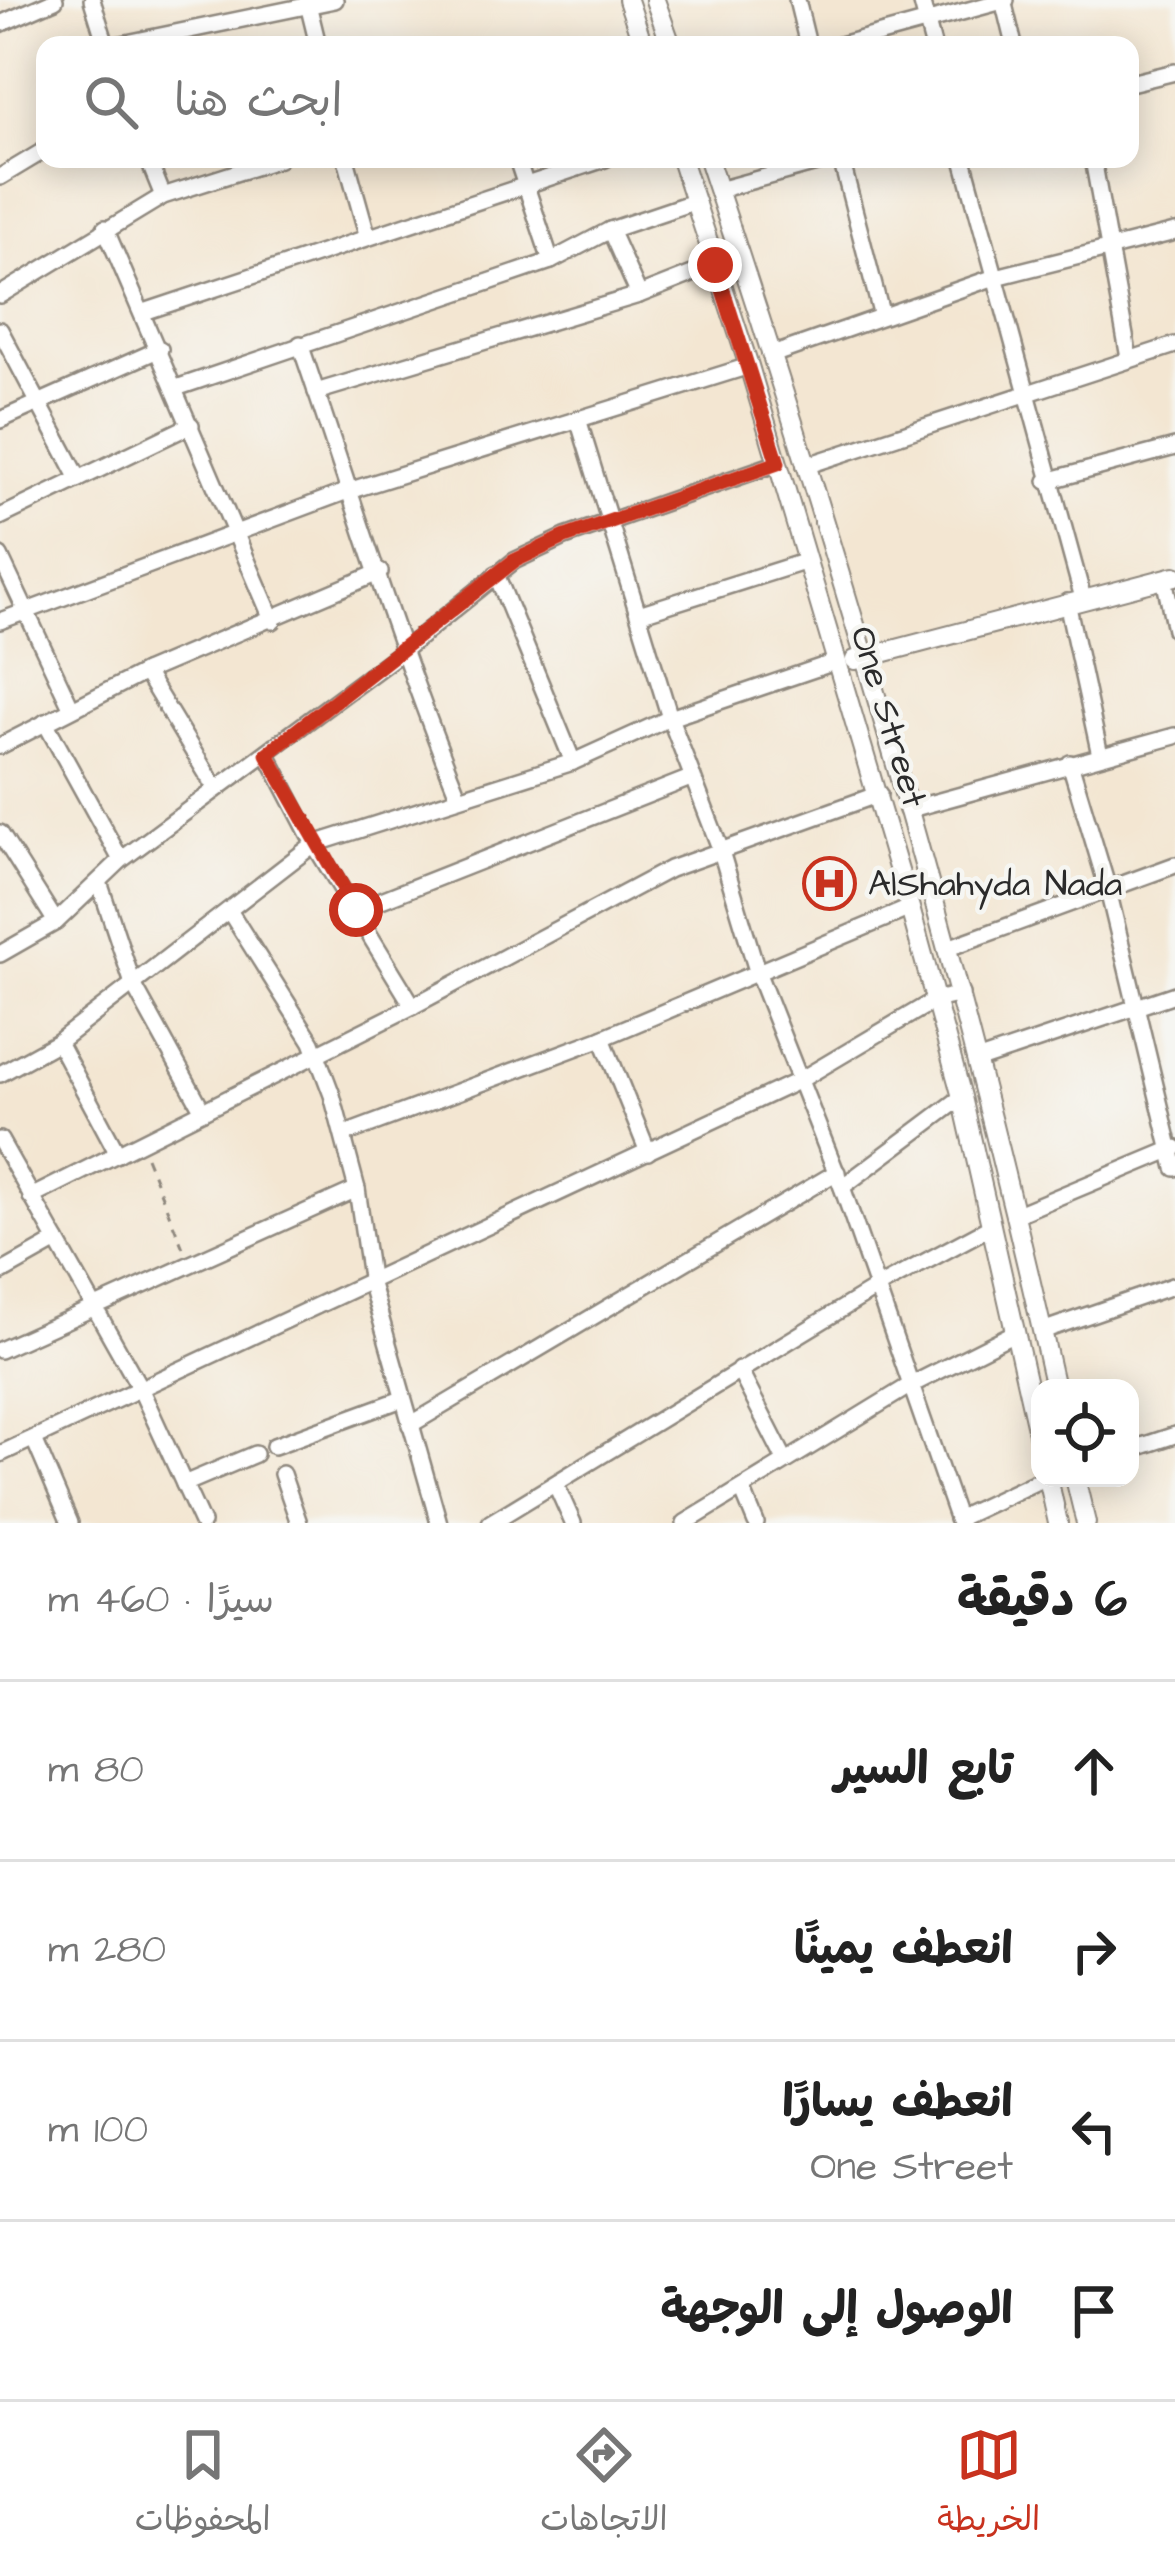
<!DOCTYPE html>
<html lang="ar">
<head>
<meta charset="utf-8">
<style>
	:root { --surface:#fff; --page:#f2f2f2; --text:#222; --muted:#767676; --line:#e0e0e0; --accent:#c8321e }
	body { margin:0; font-family:"Architects Daughter","Playpen Sans Arabic",sans-serif; background:var(--page); color:var(--text); direction:rtl }
	.controls { position:absolute; right:36px; bottom:36px; display:grid; overflow:hidden; border-radius:24px; box-shadow:0 6px 30px #0003 }
	.controls button { width:108px; height:108px; display:grid; place-items:center; padding:0; border:0; border-bottom:3px solid var(--line); background:var(--surface); color:var(--text); font:60px sans-serif }
	.stop { position:absolute; width:36px; height:36px; margin:-27px; border:9px solid #c8321e; border-radius:50%; background:#fff }
	.stop.end { background:#c8321e; border-color:#fff; box-shadow:0 3px 12px #0008 }
	.list { margin:0; padding:0; list-style:none }
	h2 { display:flex; justify-content:space-between; align-items:center; height:156px; margin:0; padding:0 48px; font-size:51px }
	h2 small { font-size:39px; font-weight:400; color:var(--muted) }
	.list li { display:grid; grid-template-columns:78px 1fr auto; gap:36px; align-items:center; box-sizing:border-box; height:180px; padding:0 48px; border-top:3px solid var(--line) }
	.list b { display:block; font-size:45px; white-space:nowrap }
	.list p { margin:0; font-size:39px; white-space:nowrap; color:var(--muted) }
	.list em { font-size:39px; font-style:normal; color:var(--muted) }
	.icon { flex:none; width:66px; height:66px; fill:none; stroke:currentColor; stroke-width:2; stroke-linecap:round; stroke-linejoin:round }
	.map { position:relative; flex:none; width:1175px; height:1523px; overflow:hidden; direction:ltr }
	.search { position:absolute; background:var(--surface); box-shadow:0 6px 30px #0003; left:36px; right:36px; top:36px; height:132px; display:flex; align-items:center; gap:30px; box-sizing:border-box; padding:0 42px; border-radius:24px; color:var(--muted); font-size:45px }
	.sheet { height:876px; background:var(--surface) }
	nav { display:flex; justify-content:space-around; align-items:center; box-sizing:border-box; height:168px; border-top:3px solid var(--line); background:var(--surface); font-size:33px; color:var(--muted) }
	nav a { display:grid; justify-items:center; gap:6px }
	nav .on { color:var(--accent) }
	.map>svg:first-child { display:block }
	.lines { fill:none; stroke-linecap:round; stroke-linejoin:round }
	.minor-casing { stroke:#8f887e; stroke-width:20 }
	.tertiary-casing { stroke:#8f887e; stroke-width:22 }
	.path { stroke:#8f887e; stroke-width:3; stroke-dasharray:9 9; stroke-linecap:butt }
	.minor { stroke:#fff; stroke-width:15 }
	.tertiary { stroke:#fff; stroke-width:18 }
	.route { stroke:#c8321e; stroke-width:15 }
	.labels { text-anchor:middle; dominant-baseline:central; stroke-width:9; stroke-linejoin:round; paint-order:stroke }
	.street-label { font-size:36px; fill:#2b2b2b; stroke:#f6f6f2 }
	.poi-label { font-size:36px; fill:#2b2b2b; stroke:#f6f6f2; text-anchor:start }
</style>
</head>
<body>
<div class="map">
<svg width="1175" height="1523" viewBox="0 0 1175 1523">
	<rect width="100%" height="100%" fill="#f6f6f2"/>
	<filter id="ink" filterUnits="userSpaceOnUse"><feTurbulence type="fractalNoise" baseFrequency=".00833" numOctaves="2"/><feDisplacementMap in="SourceGraphic" scale="24" xChannelSelector="R" yChannelSelector="G"/><feConvolveMatrix kernelMatrix="1 2 1 2 8 2 1 2 1" color-interpolation-filters="sRGB"/></filter>
	<filter id="wash" filterUnits="userSpaceOnUse"><feTurbulence type="fractalNoise" baseFrequency=".004" numOctaves="4" result="noise"/><feDisplacementMap in="SourceGraphic" scale="48" xChannelSelector="R" yChannelSelector="G"/><feGaussianBlur stdDeviation="2.7" result="paint"/><feColorMatrix in="noise" values="0 0 0 0 0 0 0 0 0 0 0 0 0 0 0 0 0 1.4 0 .05"/><feComposite in="paint" operator="in"/></filter>
	<g filter="url(#wash)">
		<rect width="100%" height="100%" fill="#f3e6d2"/>
	</g>
	<g filter="url(#ink)">
		<g class="lines">
			<defs>
				<g id="minor">
					<polyline points="92,0 106,45"/>
					<polyline points="307,0 318,45"/>
					<polyline points="797,0 808,45"/>
					<polyline points="921,0 933,45"/>
					<polyline points="1003,0 1014,45"/>
					<polyline points="0,24 55,0"/>
					<polyline points="117,45 335,0"/>
					<polyline points="840,45 1006,0"/>
					<polyline points="1130,83 1175,72"/>
					<polyline points="148,159 163,196"/>
					<polyline points="346,159 367,234"/>
					<polyline points="517,159 551,261"/>
					<polyline points="841,159 881,313"/>
					<polyline points="963,159 1083,598"/>
					<polyline points="1093,159 1129,358"/>
					<polyline points="0,177 45,150"/>
					<polyline points="718,190 831,159"/>
					<polyline points="105,228 273,621"/>
					<polyline points="610,230 639,295"/>
					<polyline points="0,295 163,196 279,159"/>
					<polyline points="144,312 605,159"/>
					<polyline points="0,330 79,479"/>
					<path d="M300 344C352 496 398 647 458 795"/>
					<polyline points="772,355 992,278 1175,232"/>
					<polyline points="176,388 551,261 610,230 696,201"/>
					<polyline points="316,392 639,295 715,265"/>
					<polyline points="578,419 670,718 720,848 758,974 842,1187 959,1523"/>
					<polyline points="0,420 160,349"/>
					<polyline points="805,466 1175,345"/>
					<polyline points="1047,481 1175,447"/>
					<polyline points="0,517 191,425"/>
					<polyline points="0,556 71,707"/>
					<polyline points="496,574 573,762"/>
					<polyline points="1164,578 1175,630"/>
					<polyline points="1067,602 1100,755"/>
					<polyline points="642,613 807,561"/>
					<polyline points="0,621 345,492 749,366"/>
					<polyline points="145,672 216,789"/>
					<polyline points="45,722 121,860"/>
					<polyline points="0,746 145,672 380,572"/>
					<polyline points="267,754 314,844 413,1006"/>
					<polyline points="1070,763 1107,886 1175,1168"/>
					<polyline points="907,810 1175,736"/>
					<polyline points="0,833 56,922"/>
					<polyline points="99,882 133,984 203,1111"/>
					<polyline points="356,910 693,777"/>
					<polyline points="230,912 312,1042 332,1095 357,1189 371,1284 439,1523"/>
					<polyline points="948,948 1175,865"/>
					<polyline points="0,954 56,922 121,860 400,653 514,561 565,537 778,463"/>
					<polyline points="602,1038 648,1152"/>
					<polyline points="58,1042 118,1154"/>
					<polyline points="979,1060 1175,994"/>
					<polyline points="0,1074 58,1042 314,844 573,762 670,718 835,662"/>
					<polyline points="345,1134 602,1038 910,908"/>
					<polyline points="0,1140 140,1388 202,1523"/>
					<polyline points="842,1187 962,1097"/>
					<polyline points="31,1197 413,1006 670,869 879,794"/>
					<polyline points="1017,1214 1175,1148"/>
					<polyline points="0,1273 57,1241"/>
					<polyline points="1042,1331 1175,1285"/>
					<polyline points="0,1350 357,1189"/>
					<polyline points="739,1370 785,1460"/>
					<polyline points="410,1425 837,1172"/>
					<polyline points="34,1439 70,1523"/>
					<polyline points="274,1446 402,1399"/>
					<polyline points="1130,1450 1175,1435"/>
					<polyline points="0,1454 800,1080 935,1000 961,994"/>
					<polyline points="282,1474 299,1523"/>
					<polyline points="184,1484 255,1454"/>
					<polyline points="556,1485 573,1523"/>
					<polyline points="742,1489 756,1523"/>
					<polyline points="957,1519 1044,1478"/>
					<polyline points="490,1523 876,1288 992,1226"/>
					<polyline points="685,1523 909,1386 1016,1332"/>
				</g>
				<g id="tertiary">
					<polyline points="628,0 643,45"/>
					<polyline points="655,0 671,45"/>
					<polyline points="681,159 749,366 910,908 962,1097 1040,1442"/>
					<path d="M708 159C842 563 963 973 1055 1388"/>
					<polyline points="855,660 1175,576"/>
					<polyline points="1048,1478 1058,1523"/>
					<polyline points="1075,1478 1086,1523"/>
				</g>
			</defs>
			<use href="#minor" class="minor-casing"/>
			<use href="#tertiary" class="tertiary-casing"/>
			<polyline class="path" points="146,1157 183,1248"/>
			<use href="#minor" class="minor"/>
			<use href="#tertiary" class="tertiary"/>
		</g>
	</g>
	<g class="lines" filter="url(#ink)">
		<polyline class="route" points="356,910 267,754 514,561 565,537 778,463 715,265"/>
	</g>
	<defs>
		<symbol id="hospital-ring" viewBox="-11 -11 22 22"><circle r="9.5" fill="#f6f6f2" stroke="#c8321e" stroke-width="1.5"/><path d="M-5-5h3v3.5h4V-5h3V5h-3V1.5h-4V5h-3Z" fill="#c8321e"/></symbol>
	</defs>
	<g fill-rule="evenodd">
		<use href="#hospital-ring" x="800" y="854" width="59" height="59"/>
	</g>
	<g class="labels">
		<g class="street-label">
			<text transform="translate(888 717) rotate(73)">One Street</text>
		</g>
		<g class="poi-label">
			<text x="868" y="884">AlShahyda Nada</text>
		</g>
	</g>
</svg>
<div class="controls">
<button><svg class="icon" aria-label="locate" viewBox="0 0 24 24"><circle cx="12" cy="12" r="6"/><path d="M12 2v4M12 18v4M2 12h4M18 12h4"/></svg></button>
</div>
<div class="stop" style="left:356px;top:910px"></div>
<div class="stop end" style="left:715px;top:265px"></div>
<div class="search"><svg class="icon" aria-label="search" viewBox="0 0 24 24"><circle cx="10" cy="10" r="6"/><path d="M15 15l6 6"/></svg>ابحث هنا</div>
</div>
<section class="sheet">
<h2>6 دقيقة<small>سيرًا · 460 m</small></h2>
<ul class="list">
<li><svg class="icon" aria-label="ahead" viewBox="0 0 24 24"><path d="M12 20V5M6 11l6-6 6 6"/></svg><div><b>تابع السير</b></div><em>80 m</em></li>
<li><svg class="icon" aria-label="right" viewBox="0 0 24 24"><path d="M7 20v-9h11M14 6l5 5-5 5"/></svg><div><b>انعطف يمينًا</b></div><em>280 m</em></li>
<li><svg class="icon" aria-label="left" viewBox="0 0 24 24"><path d="M17 20v-9H6M10 6l-5 5 5 5"/></svg><div><b>انعطف يسارًا</b><p>One Street</p></div><em>100 m</em></li>
<li><svg class="icon" aria-label="arrive" viewBox="0 0 24 24"><path d="M6 21V4h12l-3 4 3 4H6"/></svg><div><b>الوصول إلى الوجهة</b></div></li>
</ul>
</section>
<nav>
<a class="on"><svg class="icon" aria-label="map" viewBox="0 0 24 24"><path d="M3 6l6-2 6 2 6-2v14l-6 2-6-2-6 2zM9 4v14M15 6v14"/></svg>الخريطة</a>
<a><svg class="icon" aria-label="directions" viewBox="0 0 24 24"><path d="M12 3l9 9-9 9-9-9zM9 14v-3h6M13 9l2 2-2 2"/></svg>الاتجاهات</a>
<a><svg class="icon" aria-label="saved" viewBox="0 0 24 24"><path d="M7 4h10v16l-5-4-5 4z"/></svg>المحفوظات</a>
</nav>
</body>
</html>
